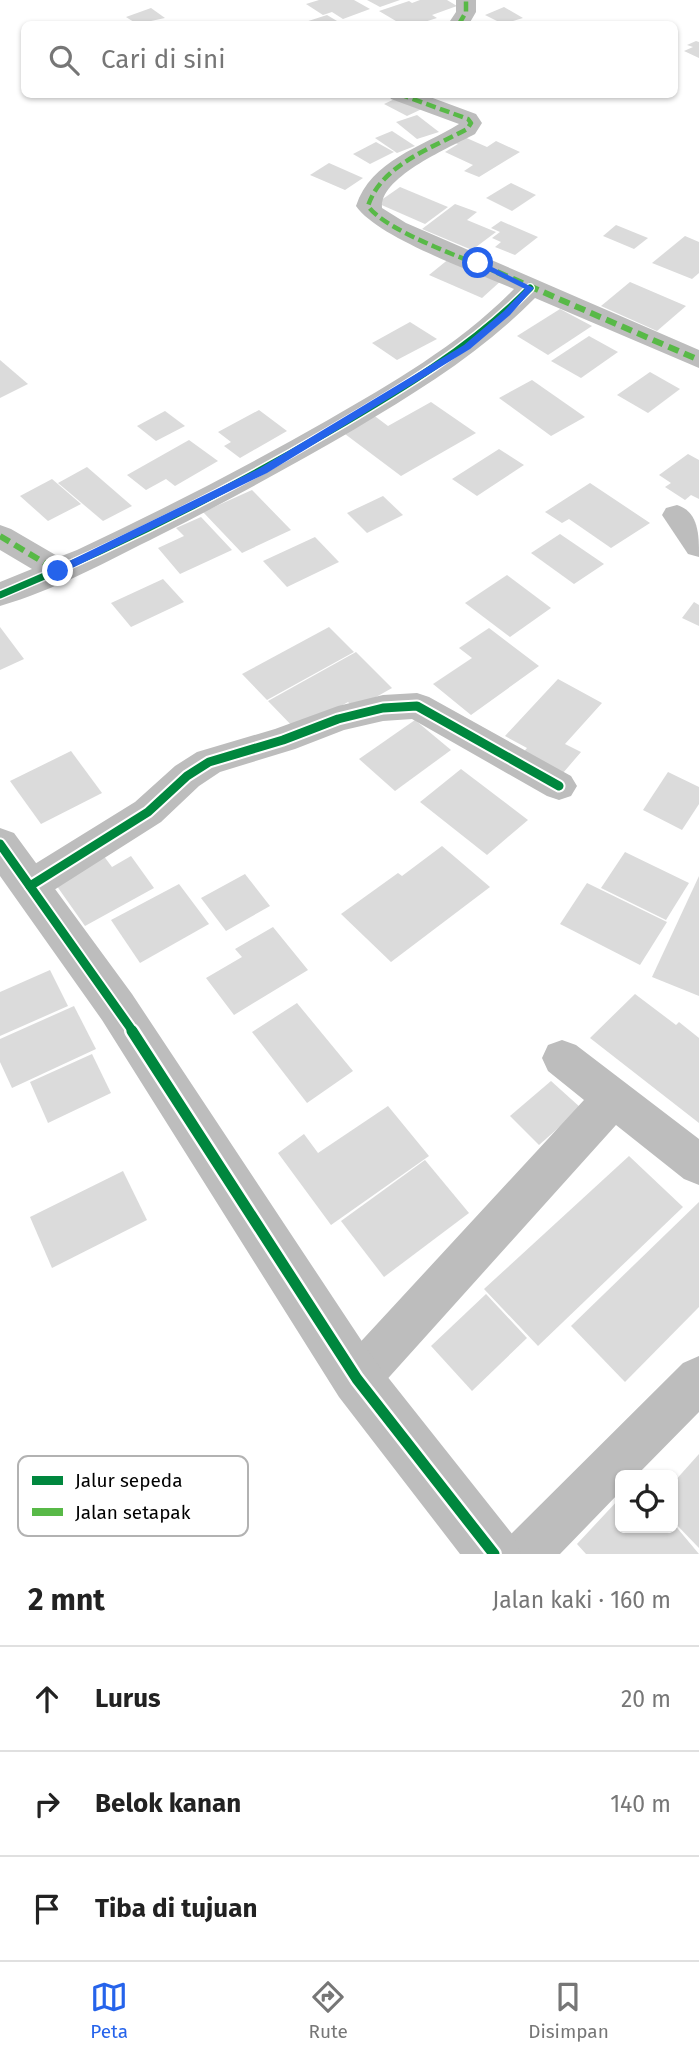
<!DOCTYPE html>
<html lang="id">
<head>
<meta charset="utf-8">
<style>
	:root { --surface:#fff; --page:#f6f6f6; --text:#222; --muted:#767676; --line:#e0e0e0; --accent:#2563eb }
	body { margin:0; font-family:"Fira Sans",sans-serif; background:var(--page); color:var(--text) }
	.controls { position:absolute; right:21px; bottom:21px; display:grid; overflow:hidden; border-radius:10px; box-shadow:0 2px 5px #0004 }
	.controls button { width:63px; height:63px; display:grid; place-items:center; padding:0; border:0; border-bottom:2px solid var(--line); background:var(--surface); color:var(--text); font:35px sans-serif }
	.stop { position:absolute; width:21px; height:21px; margin:-16px; border:5px solid #2563eb; border-radius:50%; background:#fff }
	.stop.end { background:#2563eb; border-color:#fff; box-shadow:0 2px 7px #0008 }
	.list { margin:0; padding:0; list-style:none }
	h2 { display:flex; justify-content:space-between; align-items:center; height:91px; margin:0; padding:0 28px; font-size:30px }
	h2 small { font-size:23px; font-weight:400; color:var(--muted) }
	.list li { display:grid; grid-template-columns:46px 1fr auto; gap:21px; align-items:center; box-sizing:border-box; height:105px; padding:0 28px; border-top:2px solid var(--line) }
	.list b { display:block; font-size:26px; white-space:nowrap }
	.list em { font-size:23px; font-style:normal; color:var(--muted) }
	.icon { flex:none; width:38px; height:38px; fill:none; stroke:currentColor; stroke-width:2; stroke-linecap:round; stroke-linejoin:round }
	.map { position:relative; flex:none; width:699px; height:1554px; overflow:hidden }
	.search { position:absolute; background:var(--surface); box-shadow:0 2px 5px #0004; left:21px; right:21px; top:21px; height:77px; display:flex; align-items:center; gap:18px; box-sizing:border-box; padding:0 24px; border-radius:10px; color:var(--muted); font-size:26px }
	.sheet { height:406px; background:var(--surface) }
	nav { display:flex; justify-content:space-around; align-items:center; box-sizing:border-box; height:98px; border-top:2px solid var(--line); background:var(--surface); font-size:19px; color:var(--muted) }
	nav a { display:grid; justify-items:center; gap:4px }
	nav .on { color:var(--accent) }
	.map>svg:first-child { display:block }
	.building { fill:#dbdbdb }
	.lines { fill:none; stroke-linecap:round; stroke-linejoin:round }
	.minor { fill:#bdbdbd; fill-rule:evenodd }
	.tertiary { fill:#bdbdbd; fill-rule:evenodd }
	.quiet-far1 { stroke:#58b947; stroke-width:4.5; stroke-dasharray:10 4.5; stroke-linecap:butt }
	.quiet { stroke:#58b947; stroke-width:6; stroke-dasharray:11 6; stroke-linecap:butt }
	.cycleway-far2-casing { stroke:#fff; stroke-width:10 }
	.cycleway-far1-casing { stroke:#fff; stroke-width:13 }
	.cycleway-casing { stroke:#fff; stroke-width:16 }
	.cycleway-far2 { stroke:#00873e; stroke-width:7 }
	.cycleway-far1 { stroke:#00873e; stroke-width:9 }
	.cycleway { stroke:#00873e; stroke-width:11 }
	.route { fill:#2563eb }
	.key { fill:#fff; stroke:#b2b2b2; stroke-width:2 }
	.key-label { font-size:19px; fill:#000 }
</style>
</head>
<body>
<div class="map">
<svg width="699" height="1554" viewBox="0 0 699 1554">
	<rect width="100%" height="100%" fill="#fff"/>
	<g class="building">
		<polygon points="319,0 354,0 370,9 343,19 332,12 323,15 306,4"/>
		<polygon points="367,0 400,0 380,7"/>
		<polygon points="420,0 447,0 457,6 432,15 437,18 418,24 401,24 379,11 409,1 412,3"/>
		<polygon points="504,7 523,18 503,24 485,15"/>
		<polygon points="151,8 165,18 137,24 126,17"/>
		<polygon points="327,15 342,24 299,24"/>
		<polygon points="696,41 699,42 699,58 684,51 693,47 687,45"/>
		<polygon points="401,96 424,108 407,116 384,104"/>
		<polygon points="417,115 439,132 417,139 396,122"/>
		<polygon points="392,131 415,146 397,153 375,138"/>
		<polygon points="462,136 487,147 496,141 520,152 479,177 464,171 473,165 445,152 458,144 452,142"/>
		<polygon points="376,142 394,152 370,164 353,154"/>
		<polygon points="329,163 363,178 345,190 310,175"/>
		<polygon points="511,183 536,195 512,211 486,198"/>
		<polygon points="400,187 448,207 425,224 377,203"/>
		<polygon points="455,204 477,212 467,220 496,232 472,250 422,229"/>
		<polygon points="501,221 538,237 515,255 495,247 501,242 492,238 500,232 491,228"/>
		<polygon points="616,225 648,238 634,249 603,236"/>
		<polygon points="685,236 699,242 699,273 692,279 652,263"/>
		<polygon points="450,258 503,279 482,298 429,275"/>
		<polygon points="630,282 686,306 657,331 601,306"/>
		<polygon points="560,309 592,326 548,355 517,336"/>
		<polygon points="410,322 437,339 397,360 372,343"/>
		<polygon points="589,336 618,352 581,378 551,361"/>
		<polygon points="0,360 28,384 0,398"/>
		<polygon points="650,372 680,389 648,413 617,395"/>
		<polygon points="532,380 585,417 551,436 499,398"/>
		<polygon points="431,402 476,433 401,476 337,428 368,411 388,426"/>
		<polygon points="259,410 287,431 240,458 224,446 231,442 218,432"/>
		<polygon points="165,411 185,426 156,441 137,426"/>
		<polygon points="189,440 218,461 175,486 166,479 146,490 127,475"/>
		<polygon points="499,449 524,465 477,496 452,479"/>
		<polygon points="688,454 699,460 699,499 691,495 685,500 665,487 671,483 659,475"/>
		<polygon points="87,467 132,506 103,521 58,483"/>
		<polygon points="52,479 81,504 48,521 20,496"/>
		<polygon points="590,483 650,523 611,548 569,519 562,523 545,512"/>
		<polygon points="252,490 291,530 242,553 203,512"/>
		<polygon points="383,496 403,515 367,533 347,513"/>
		<polygon points="201,517 232,550 180,574 158,548 184,536 176,528"/>
		<polygon points="560,534 604,564 574,584 531,553"/>
		<polygon points="315,537 339,562 287,587 263,561"/>
		<polygon points="507,575 551,608 510,637 465,603"/>
		<polygon points="163,579 184,602 131,627 111,603"/>
		<polygon points="694,602 699,605 699,626 682,618"/>
		<polygon points="0,627 24,659 0,670"/>
		<polygon points="329,627 354,652 267,700 242,674"/>
		<polygon points="489,628 539,666 471,715 433,684 472,658 459,648"/>
		<polygon points="356,652 392,688 355,709 348,702 297,731 268,701"/>
		<polygon points="558,679 602,703 565,744 581,752 557,780 519,757 527,748 505,736"/>
		<polygon points="415,720 451,750 395,791 359,759"/>
		<polygon points="71,751 102,793 41,824 10,781"/>
		<polygon points="461,769 528,820 487,855 420,802"/>
		<polygon points="668,772 699,787 699,804 682,830 643,810"/>
		<polygon points="442,846 490,887 391,962 341,914 398,873 402,876"/>
		<polygon points="625,852 689,883 666,920 601,888"/>
		<polygon points="103,855 112,867 131,856 154,888 85,926 54,882"/>
		<polygon points="245,874 270,906 226,931 201,898"/>
		<polygon points="699,876 699,996 652,977"/>
		<polygon points="587,883 667,922 640,965 560,924"/>
		<polygon points="179,884 209,924 140,963 111,920"/>
		<polygon points="273,927 308,970 234,1015 206,978 242,957 235,949"/>
		<polygon points="50,970 68,1006 0,1036 0,992"/>
		<polygon points="635,994 676,1025 679,1022 699,1038 699,1123 590,1038"/>
		<polygon points="297,1003 353,1071 307,1103 252,1032"/>
		<polygon points="74,1006 96,1049 12,1088 0,1062 0,1039"/>
		<polygon points="92,1054 111,1093 48,1123 30,1082"/>
		<polygon points="551,1081 581,1108 539,1145 510,1116"/>
		<polygon points="388,1106 429,1156 331,1225 278,1153 304,1134 318,1153"/>
		<polygon points="629,1156 683,1207 538,1346 484,1289"/>
		<polygon points="425,1160 469,1213 384,1277 341,1221"/>
		<polygon points="123,1171 147,1220 52,1268 30,1217"/>
		<polygon points="699,1202 699,1307 625,1382 571,1326"/>
		<polygon points="486,1294 527,1338 472,1391 431,1346"/>
		<polygon points="699,1454 699,1548 673,1521 673,1483"/>
		<polygon points="620,1498 620,1528 673,1528 673,1523 699,1554 586,1554 577,1544"/>
	</g>
	<g class="lines">
		<g class="minor">
			<polygon points="456,0 476,0 476,12 469,24 448,24 456,12"/>
			<path d="M388 94H422L476 114 482 123 475 134C451 147 379 177 382 208L406 223 699 350V368L535 298C482 352 420 390 355 429 291 466 226 502 160 535 108 561 55 590 0 606V582L32 569 0 550V525L11 529 59 557 77 550C162 510 246 467 328 420 394 382 460 344 514 289 475 272 378 238 356 206 371 160 422 147 459 124L391 99Z"/>
			<path d="M677 505C699 512 699 535 699 557L688 554 662 515 666 508Z"/>
			<polygon points="417,693 429,697 571,776 577,786 571,796 559,800 547,796 412,719 383,721 344,730 295,749 220,772 199,786 161,822 43,897 30,901 17,897 11,886 17,875 135,802 175,766 197,752 275,729 338,706 383,695"/>
			<polygon points="562,1040 576,1045 699,1139 699,1185 684,1179 616,1125 373,1395 357,1402 341,1395 334,1379 341,1363 584,1100 548,1071 542,1058 548,1045"/>
			<polygon points="699,1356 699,1412 637,1475 620,1475 620,1492 560,1554 500,1554 508,1537 683,1363"/>
		</g>
		<polygon class="tertiary" points="0,828 14,833 132,994 375,1361 513,1535 521,1554 460,1554 339,1397 102,1020 0,876"/>
		<g class="quiet-far1">
			<polyline points="459,24 466,12 466,0"/>
			<path d="M399 94 468 119 471 123 467 129C432 148 381 165 368 206 386 232 470 260 501 274"/>
		</g>
		<g class="quiet">
			<polyline points="497,272 699,360"/>
			<polyline points="0,536 58,571"/>
		</g>
		<defs>
			<path id="cycleway-far2" d="M0 595C113 548 222 494 328 432 400 390 471 348 530 288"/>
			<g id="cycleway-far1">
				<polyline points="0,844 134,1033"/>
				<polyline points="30,886 148,812 187,776 209,762 283,740 338,719 383,708 417,706 559,786"/>
			</g>
			<polyline id="cycleway" points="132,1031 357,1379 494,1554"/>
		</defs>
		<use href="#cycleway-far2" class="cycleway-far2-casing"/>
		<use href="#cycleway-far1" class="cycleway-far1-casing"/>
		<use href="#cycleway" class="cycleway-casing"/>
		<use href="#cycleway-far2" class="cycleway-far2"/>
		<use href="#cycleway-far1" class="cycleway-far1"/>
		<use href="#cycleway" class="cycleway"/>
	</g>
	<polygon class="route" points="478,260 534,288 510,315 470,349 267,473 62,573 55,573 55,568 260,468 464,345 504,311 525,289 475,264"/>
	<rect x="18" y="1456" width="230" height="80" rx="10" class="key"/>
	<rect x="32" y="1476" width="31" height="9" fill="#00873e"/>
	<rect x="32" y="1508" width="31" height="8" fill="#58b947"/>
	<g class="key-label">
		<text x="75" y="1487">Jalur sepeda</text>
		<text x="75" y="1519">Jalan setapak</text>
	</g>
</svg>
<div class="controls">
<button><svg class="icon" aria-label="locate" viewBox="0 0 24 24"><circle cx="12" cy="12" r="6"/><path d="M12 2v4M12 18v4M2 12h4M18 12h4"/></svg></button>
</div>
<div class="stop" style="left:478px;top:263px"></div>
<div class="stop end" style="left:58px;top:571px"></div>
<div class="search"><svg class="icon" aria-label="search" viewBox="0 0 24 24"><circle cx="10" cy="10" r="6"/><path d="M15 15l6 6"/></svg>Cari di sini</div>
</div>
<section class="sheet">
<h2>2 mnt<small>Jalan kaki · 160 m</small></h2>
<ul class="list">
<li><svg class="icon" aria-label="ahead" viewBox="0 0 24 24"><path d="M12 20V5M6 11l6-6 6 6"/></svg><div><b>Lurus</b></div><em>20 m</em></li>
<li><svg class="icon" aria-label="right" viewBox="0 0 24 24"><path d="M7 20v-9h11M14 6l5 5-5 5"/></svg><div><b>Belok kanan</b></div><em>140 m</em></li>
<li><svg class="icon" aria-label="arrive" viewBox="0 0 24 24"><path d="M6 21V4h12l-3 4 3 4H6"/></svg><div><b>Tiba di tujuan</b></div></li>
</ul>
</section>
<nav>
<a class="on"><svg class="icon" aria-label="map" viewBox="0 0 24 24"><path d="M3 6l6-2 6 2 6-2v14l-6 2-6-2-6 2zM9 4v14M15 6v14"/></svg>Peta</a>
<a><svg class="icon" aria-label="directions" viewBox="0 0 24 24"><path d="M12 3l9 9-9 9-9-9zM9 14v-3h6M13 9l2 2-2 2"/></svg>Rute</a>
<a><svg class="icon" aria-label="saved" viewBox="0 0 24 24"><path d="M7 4h10v16l-5-4-5 4z"/></svg>Disimpan</a>
</nav>
</body>
</html>
